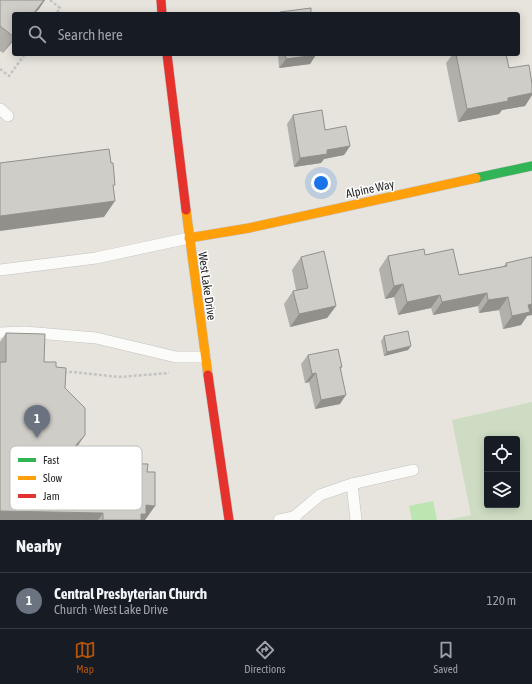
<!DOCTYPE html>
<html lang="en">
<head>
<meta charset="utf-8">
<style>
	:root { --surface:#171b24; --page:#20242c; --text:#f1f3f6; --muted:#9ea1a6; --line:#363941; --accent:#b45309 }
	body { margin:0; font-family:"Asap Condensed",sans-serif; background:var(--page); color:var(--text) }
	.controls { position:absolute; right:12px; bottom:12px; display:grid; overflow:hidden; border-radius:4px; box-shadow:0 2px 10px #0003 }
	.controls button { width:36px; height:36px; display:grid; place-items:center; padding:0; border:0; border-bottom:1px solid var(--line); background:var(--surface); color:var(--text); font:20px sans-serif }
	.you { position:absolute; left:321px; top:183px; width:14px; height:14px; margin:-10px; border:3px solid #fff; border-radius:50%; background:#1a73e8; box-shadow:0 0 0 6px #1a73e833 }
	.badge { display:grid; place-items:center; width:26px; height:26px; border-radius:50%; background:var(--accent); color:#fff; font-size:13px; font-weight:700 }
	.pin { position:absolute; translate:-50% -33px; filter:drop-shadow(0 1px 2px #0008) }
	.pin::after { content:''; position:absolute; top:21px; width:14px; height:12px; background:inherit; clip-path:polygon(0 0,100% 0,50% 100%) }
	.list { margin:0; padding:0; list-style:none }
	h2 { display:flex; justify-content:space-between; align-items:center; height:52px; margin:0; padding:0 16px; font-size:17px }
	h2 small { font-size:13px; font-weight:400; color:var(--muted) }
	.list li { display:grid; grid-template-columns:26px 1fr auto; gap:12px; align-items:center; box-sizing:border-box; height:56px; padding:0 16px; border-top:1px solid var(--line) }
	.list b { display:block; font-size:15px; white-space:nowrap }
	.list p { margin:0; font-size:13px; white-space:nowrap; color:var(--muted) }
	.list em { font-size:13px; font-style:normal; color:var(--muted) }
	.icon { flex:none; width:22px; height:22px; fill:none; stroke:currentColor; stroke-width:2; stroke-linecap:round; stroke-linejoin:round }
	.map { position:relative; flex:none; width:532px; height:520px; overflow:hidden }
	.search { position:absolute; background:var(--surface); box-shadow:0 2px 10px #0003; left:12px; right:12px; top:12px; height:44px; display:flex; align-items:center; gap:10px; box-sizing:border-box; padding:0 14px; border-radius:4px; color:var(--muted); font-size:15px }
	.sheet { height:108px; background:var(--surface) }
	nav { display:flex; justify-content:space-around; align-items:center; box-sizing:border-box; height:56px; border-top:1px solid var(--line); background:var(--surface); font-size:11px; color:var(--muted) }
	nav a { display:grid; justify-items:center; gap:2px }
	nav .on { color:var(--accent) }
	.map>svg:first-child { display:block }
	.green { fill:#bce5b2 }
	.cemetery { fill:#cddcc2; fill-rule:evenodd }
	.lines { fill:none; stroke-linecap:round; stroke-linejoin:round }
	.lane-casing { stroke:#c3c2c2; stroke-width:12 }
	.fast-casing { stroke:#c3c2c2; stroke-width:10 }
	.slow-casing { stroke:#c3c2c2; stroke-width:10 }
	.jam-casing { stroke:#c3c2c2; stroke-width:10 }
	.path { stroke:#c4c4c3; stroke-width:2.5; stroke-dasharray:3 2; stroke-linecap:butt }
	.lane { stroke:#fbfbfa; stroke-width:11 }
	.fast { stroke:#30b455; stroke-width:9 }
	.slow { stroke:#ff9f0a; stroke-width:9 }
	.jam { stroke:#e5322d; stroke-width:9 }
	.wall { fill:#b2b0ab }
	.shaded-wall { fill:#91908b }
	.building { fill:#cfcdc7; stroke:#91908b }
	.labels { text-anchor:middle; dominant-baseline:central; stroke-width:3; stroke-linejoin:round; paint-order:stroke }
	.street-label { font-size:12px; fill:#272727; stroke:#fff }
	.key { fill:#fff; stroke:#bebebe; stroke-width:1 }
	.key-label { font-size:11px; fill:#272727 }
</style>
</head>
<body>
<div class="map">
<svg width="532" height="520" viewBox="0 0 532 520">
	<rect width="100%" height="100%" fill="#e6e4dc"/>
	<polygon class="green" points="433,501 437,520 412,520 409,506"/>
	<path class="cemetery" d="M532 402V520H448L471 515 452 420ZM487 439H517V505H487Z"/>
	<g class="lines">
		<defs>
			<g id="lane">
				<polyline points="0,109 8,116"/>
				<polyline points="0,270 96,258 189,238"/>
				<polyline points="0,333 25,332 96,338 176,357 205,357"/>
				<polyline points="352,484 356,520"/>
				<polyline points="294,517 320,495 352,484 413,470"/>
				<polyline points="279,520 294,517 295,520"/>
			</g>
			<polyline id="fast" points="476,178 532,166"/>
			<g id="slow">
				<polyline points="186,210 208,375"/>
				<polyline points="189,238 249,228 476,178"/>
			</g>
			<g id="jam">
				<polyline points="161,0 162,14"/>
				<polyline points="167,54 186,210"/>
				<polyline points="208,375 229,520"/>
			</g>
		</defs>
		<use href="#lane" class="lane-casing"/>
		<use href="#fast" class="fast-casing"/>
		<use href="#slow" class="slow-casing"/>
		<use href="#jam" class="jam-casing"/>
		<g class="path">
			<polyline points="50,0 60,8 56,14"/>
			<polyline points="0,69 9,76 25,54"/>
			<polyline points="64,372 73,372 119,377 169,373"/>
		</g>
		<use href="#lane" class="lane"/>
		<use href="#fast" class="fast"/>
		<use href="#slow" class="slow"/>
		<use href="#jam" class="jam"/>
	</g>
	<g class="wall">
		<polygon points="0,0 39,9 14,14 14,40 3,53 0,51"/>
		<polygon points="278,54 316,54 310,64 279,68"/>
		<polygon points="453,54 506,54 509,68 532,84 532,95 525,106 502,110 499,114 458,122 446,63"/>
		<polygon points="293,115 325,130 350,146 344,155 324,159 321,163 294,167 287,124"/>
		<polygon points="425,255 459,275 504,266 506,263 527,316 521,325 503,329 499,310 479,313 478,306 433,315 431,308 398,315 394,297 385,299 379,269 388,256"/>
		<polygon points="301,257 336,306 327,318 290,327 284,304 293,291 296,290 292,270"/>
		<polygon points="6,333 44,362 56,367 65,388 85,435 74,451 64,462 147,472 155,506 145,520 0,520 0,342"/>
		<polygon points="384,336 411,346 408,350 384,356 381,341"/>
		<polygon points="308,355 342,367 341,369 340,404 315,409 309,382 305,383 301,364"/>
	</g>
	<g class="shaded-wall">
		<polygon points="44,0 45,0 39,9 34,14 33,14"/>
		<polygon points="14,38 14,40 3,53"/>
		<polygon points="316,55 310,64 279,68 286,59"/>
		<polygon points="532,93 532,95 525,106 502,110 499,114 458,122 467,109 508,98"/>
		<polygon points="350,146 344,155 324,159 321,163 294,167 300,158 327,150"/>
		<polygon points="115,201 104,217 0,231 0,216"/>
		<polygon points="403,284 394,297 385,299 394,286"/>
		<polygon points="487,293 478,306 433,315 442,302"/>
		<polygon points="440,295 431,308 398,315 407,302"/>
		<polygon points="508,297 499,310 479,313 488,300"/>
		<polygon points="532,304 532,315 527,316 521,325 503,329 512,316 528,305"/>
		<polygon points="336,306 327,318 290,327 299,314"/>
		<polygon points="411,346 408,350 384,356 387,352"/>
		<polygon points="316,373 309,382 305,383 312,374"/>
		<polygon points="346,395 340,404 315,409 321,400"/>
		<polygon points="85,435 74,451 49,478 61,462"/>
		<polygon points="146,505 155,506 145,520 136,520"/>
		<polygon points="0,511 103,513 98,520 0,520"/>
	</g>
	<g class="building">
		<polygon points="0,0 44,0 33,14 14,14 14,37 0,26"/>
		<polygon points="311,8 311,14 280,14 280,12"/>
		<polygon points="285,54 316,54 316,55 286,59"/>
		<polygon points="456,54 506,54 509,68 529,65 532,84 532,93 508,98 508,101 467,109"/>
		<polygon points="322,110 325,130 346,126 350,146 327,150 327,154 300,158 293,115"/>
		<polygon points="109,149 111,163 113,163 115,185 113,185 115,201 0,216 0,163"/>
		<polygon points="424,249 425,255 453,249 459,275 507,266 506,263 532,257 532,304 528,305 530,312 512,316 508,297 488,300 487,293 442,302 440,295 407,302 403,284 394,286 388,256"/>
		<polygon points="324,251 336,306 299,314 293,291 308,288 301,257"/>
		<polygon points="408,331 411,346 387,352 384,336"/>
		<polygon points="6,333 45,334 44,362 56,362 56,367 66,368 65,388 85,408 85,435 61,462 148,464 147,472 155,472 155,506 146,505 146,514 141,514 141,520 103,520 103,513 0,511 0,362 6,362"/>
		<polygon points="338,349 342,367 340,367 346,395 321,400 316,373 312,374 308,355"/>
	</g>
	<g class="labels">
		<g class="street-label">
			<text transform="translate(370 189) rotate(-12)">Alpine Way</text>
			<text transform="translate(207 286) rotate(82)">West Lake Drive</text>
		</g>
	</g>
	<rect x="10" y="446" width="132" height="64" rx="6" class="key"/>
	<rect x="18" y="458" width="18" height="4" fill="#30b455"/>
	<rect x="18" y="476" width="18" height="4" fill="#ff9f0a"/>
	<rect x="18" y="494" width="18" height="4" fill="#e5322d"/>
	<g class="key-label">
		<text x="43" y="464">Fast</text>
		<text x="43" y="482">Slow</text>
		<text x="43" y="500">Jam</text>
	</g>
</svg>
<div class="controls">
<button><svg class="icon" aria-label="locate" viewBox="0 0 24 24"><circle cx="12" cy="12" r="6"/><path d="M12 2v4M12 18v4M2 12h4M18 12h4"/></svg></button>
<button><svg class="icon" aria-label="layers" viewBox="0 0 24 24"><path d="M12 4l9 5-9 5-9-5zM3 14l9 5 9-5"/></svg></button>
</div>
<div class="you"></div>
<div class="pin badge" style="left:37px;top:438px;background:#6b7280">1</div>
<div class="search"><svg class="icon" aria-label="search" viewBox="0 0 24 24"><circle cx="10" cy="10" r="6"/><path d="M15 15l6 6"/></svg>Search here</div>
</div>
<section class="sheet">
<h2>Nearby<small></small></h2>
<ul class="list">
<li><span class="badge" style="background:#6b7280">1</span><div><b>Central Presbyterian Church</b><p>Church · West Lake Drive</p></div><em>120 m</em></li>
</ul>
</section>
<nav>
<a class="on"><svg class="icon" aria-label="map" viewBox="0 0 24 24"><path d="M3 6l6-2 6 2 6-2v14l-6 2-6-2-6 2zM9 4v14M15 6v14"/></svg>Map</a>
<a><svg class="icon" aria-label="directions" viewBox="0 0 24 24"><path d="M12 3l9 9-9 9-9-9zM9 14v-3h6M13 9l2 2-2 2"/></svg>Directions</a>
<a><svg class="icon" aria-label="saved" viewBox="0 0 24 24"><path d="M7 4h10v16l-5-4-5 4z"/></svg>Saved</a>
</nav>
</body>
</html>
